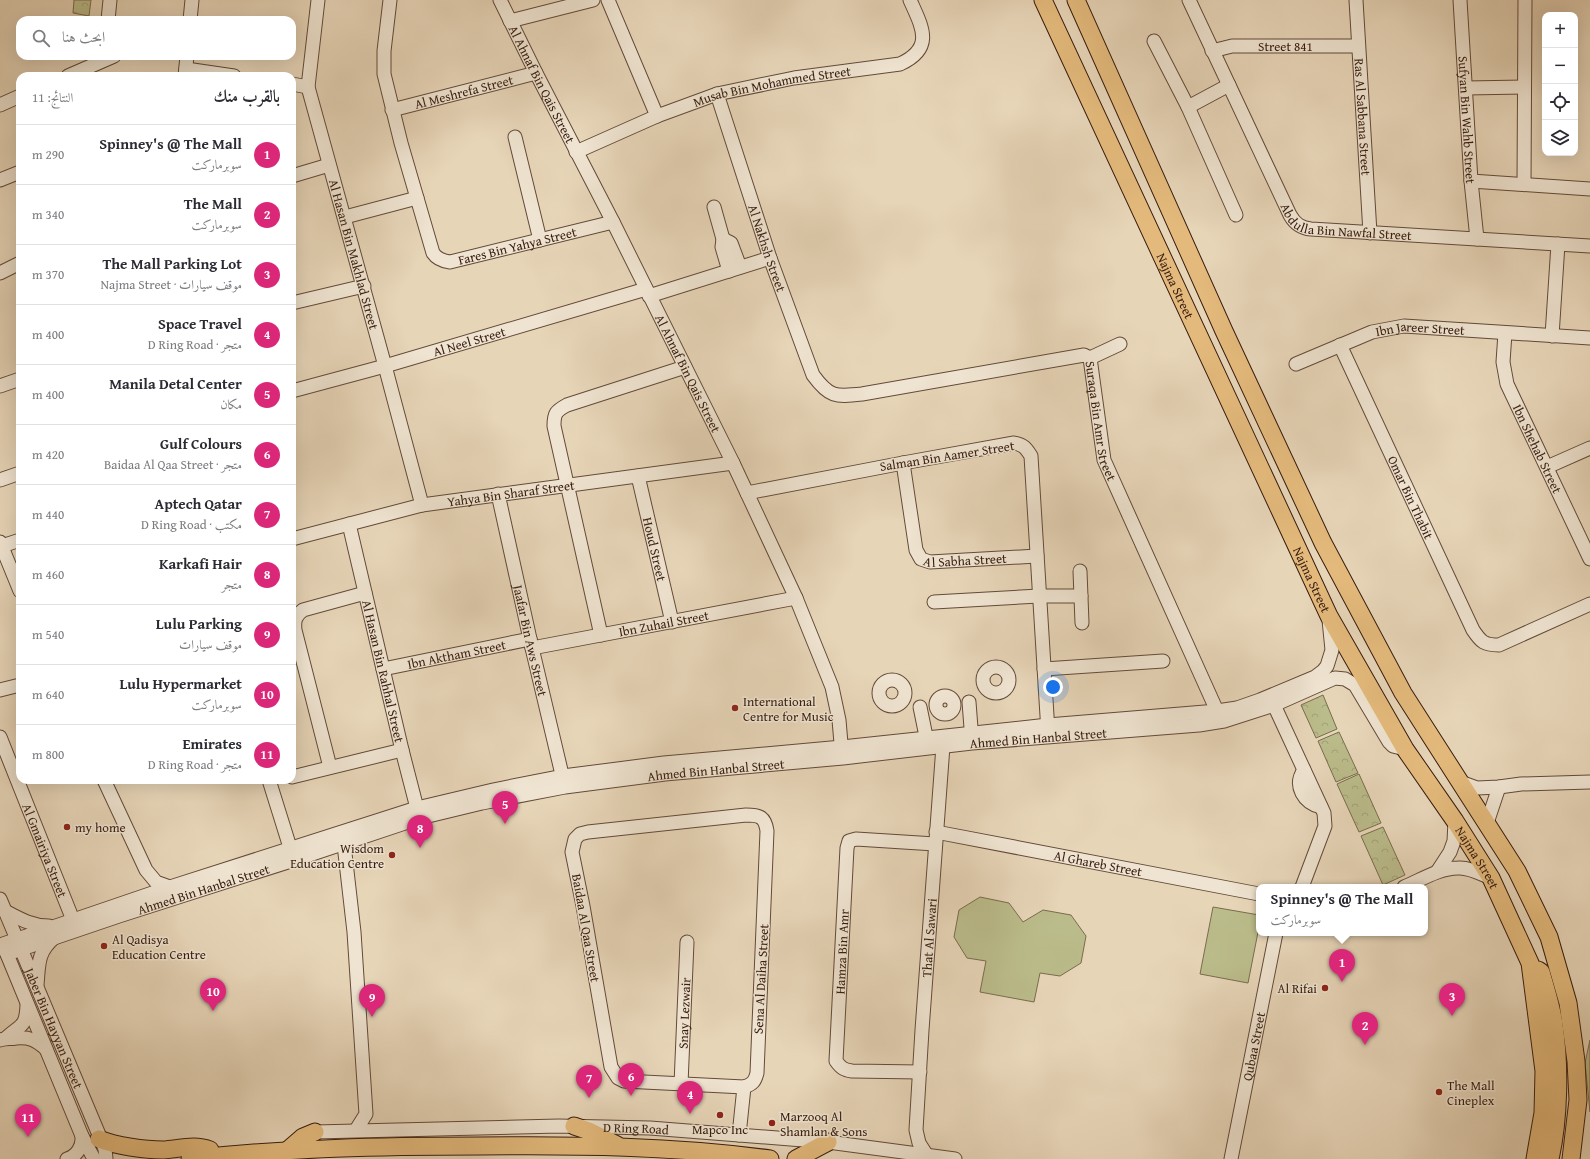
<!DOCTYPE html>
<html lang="ar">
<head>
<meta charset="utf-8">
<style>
	:root { --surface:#fff; --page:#f2f2f3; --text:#2b2b33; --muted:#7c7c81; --line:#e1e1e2; --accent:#db2777 }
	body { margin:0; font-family:"Gentium Book Plus",Amiri,serif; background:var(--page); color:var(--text); direction:rtl }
	.controls { position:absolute; right:12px; top:12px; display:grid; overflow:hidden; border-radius:8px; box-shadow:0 4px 16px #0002 }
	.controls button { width:36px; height:36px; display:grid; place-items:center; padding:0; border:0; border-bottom:1px solid var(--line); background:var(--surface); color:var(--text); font:20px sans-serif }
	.you { position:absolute; left:1053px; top:687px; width:14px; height:14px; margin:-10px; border:3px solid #fff; border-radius:50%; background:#1a73e8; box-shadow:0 0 0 6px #1a73e833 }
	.badge { display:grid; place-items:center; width:26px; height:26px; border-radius:50%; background:var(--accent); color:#fff; font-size:13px; font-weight:700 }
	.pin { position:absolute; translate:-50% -33px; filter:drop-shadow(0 1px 2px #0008) }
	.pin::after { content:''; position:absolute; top:21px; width:14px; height:12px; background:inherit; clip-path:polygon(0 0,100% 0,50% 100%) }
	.popup { position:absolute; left:1256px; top:884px; width:172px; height:52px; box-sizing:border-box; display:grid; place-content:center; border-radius:8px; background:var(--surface); filter:drop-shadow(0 1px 3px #0005); font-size:13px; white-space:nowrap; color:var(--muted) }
	.popup b { font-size:15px; color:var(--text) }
	.popup::after { content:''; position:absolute; left:50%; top:100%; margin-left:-8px; border:8px solid transparent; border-top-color:var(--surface) }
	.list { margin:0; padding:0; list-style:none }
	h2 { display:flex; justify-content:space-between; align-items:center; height:52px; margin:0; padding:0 16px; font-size:17px }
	h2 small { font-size:13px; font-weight:400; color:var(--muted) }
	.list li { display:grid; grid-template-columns:26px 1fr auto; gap:12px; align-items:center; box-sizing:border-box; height:60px; padding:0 16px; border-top:1px solid var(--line) }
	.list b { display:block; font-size:15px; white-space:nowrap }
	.list p { margin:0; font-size:13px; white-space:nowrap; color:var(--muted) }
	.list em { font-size:13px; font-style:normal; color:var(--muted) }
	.icon { flex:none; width:22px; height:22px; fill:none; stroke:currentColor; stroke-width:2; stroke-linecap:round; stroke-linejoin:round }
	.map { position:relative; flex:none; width:1590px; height:1159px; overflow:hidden; direction:ltr }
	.search { position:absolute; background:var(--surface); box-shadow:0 4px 16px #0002; left:16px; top:16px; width:280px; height:44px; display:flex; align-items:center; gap:10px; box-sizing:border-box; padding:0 14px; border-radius:12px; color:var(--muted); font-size:15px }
	.panel { position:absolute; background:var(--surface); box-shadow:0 4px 16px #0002; left:16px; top:72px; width:280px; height:712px; border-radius:12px; direction:rtl }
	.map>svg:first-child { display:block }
	.park { fill:url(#park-crowns); stroke:#796c4d }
	.pitch { fill:#bbbc8b; stroke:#796c4d }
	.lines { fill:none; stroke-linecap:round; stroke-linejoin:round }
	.minor-casing { stroke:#634a39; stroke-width:15 }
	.major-casing { stroke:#371c0f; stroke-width:19 }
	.minor { stroke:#efe4d1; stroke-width:13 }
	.major { stroke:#e4ba7c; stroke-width:17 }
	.poi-dot { fill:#8f2418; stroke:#efe4d1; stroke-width:1.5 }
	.labels { text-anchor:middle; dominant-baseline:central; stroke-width:3; stroke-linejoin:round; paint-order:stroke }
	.street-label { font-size:13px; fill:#371c0f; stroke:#efe4d1 }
	.poi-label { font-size:13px; fill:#371c0f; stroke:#efe4d1; text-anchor:start }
</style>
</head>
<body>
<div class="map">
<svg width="1590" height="1159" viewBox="0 0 1590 1159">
	<defs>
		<pattern id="park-crowns" width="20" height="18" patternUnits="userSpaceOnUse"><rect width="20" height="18" fill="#bbbc8b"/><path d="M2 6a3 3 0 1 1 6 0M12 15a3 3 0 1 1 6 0" fill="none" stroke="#a1a177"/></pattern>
	</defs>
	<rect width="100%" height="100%" fill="#e7d5b8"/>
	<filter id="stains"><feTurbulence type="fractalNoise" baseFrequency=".005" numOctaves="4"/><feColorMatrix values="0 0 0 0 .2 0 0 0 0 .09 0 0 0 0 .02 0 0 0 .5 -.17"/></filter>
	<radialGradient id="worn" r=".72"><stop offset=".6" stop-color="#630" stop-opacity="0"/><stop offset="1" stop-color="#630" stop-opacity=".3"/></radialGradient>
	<g class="park">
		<polygon points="74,0 91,0 89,16 73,13"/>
		<polygon points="1323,695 1337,729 1316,738 1301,705"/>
		<polygon points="1339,732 1358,773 1336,782 1318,741"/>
		<polygon points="1359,774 1381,823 1359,832 1337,784"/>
		<polygon points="1383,827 1405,875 1383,885 1361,836"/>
	</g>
	<g class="pitch">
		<polygon points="980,897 1009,903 1023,922 1043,910 1071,915 1086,936 1081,963 1060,976 1040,973 1034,1002 980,992 986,961 967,958 954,937 959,910"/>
		<polygon points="1213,907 1259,915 1259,927 1248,983 1200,974"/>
		<polygon points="1590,1040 1590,1112 1585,1063"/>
	</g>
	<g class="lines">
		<defs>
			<g id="minor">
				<path id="s1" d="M318 0 308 87 385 366 422 505"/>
				<path id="s2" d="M390 0 384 51V74L401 143 433 253C437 259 442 261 450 262L613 222"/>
				<path id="s3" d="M500 0 536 73 613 222 733 463 796 598 832 687 839 720 842 755"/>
				<polyline points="608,0 657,116"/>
				<path id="s4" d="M1189 0 1290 215C1295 224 1301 228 1311 229L1590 246"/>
				<path id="s5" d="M1356 0 1370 233"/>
				<path id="s6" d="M1460 0 1471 181 1477 239"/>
				<polyline points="108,20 110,0"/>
				<polyline points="190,20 192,0"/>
				<polyline points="510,21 593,0"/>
				<polyline points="1154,41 1188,107 1236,215"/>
				<path id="s7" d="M1212 51 1232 46H1358"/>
				<polyline points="186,69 234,76"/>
				<polyline points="68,76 114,56"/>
				<polyline points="185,76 187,56"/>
				<polyline points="292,84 308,87"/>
				<polyline points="1466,88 1524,87"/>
				<path id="s8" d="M717 94 770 258 813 375C829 397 835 397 862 394L1084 355 1090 358 1104 460 1217 711 1222 718"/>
				<polyline points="0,105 20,96"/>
				<polyline points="1188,107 1229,85"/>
				<path id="s9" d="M392 110 536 73"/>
				<polyline points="515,137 540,240"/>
				<path id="s10" d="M576 152 657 116 717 94 794 78 900 64C935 48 922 27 910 0"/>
				<polyline points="292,176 329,165"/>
				<polyline points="0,180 20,172"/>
				<polyline points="1471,181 1590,189"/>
				<polyline points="1524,184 1525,0"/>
				<polyline points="714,207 723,239 722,247 729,271"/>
				<polyline points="345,217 417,198"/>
				<polyline points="723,239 731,243 740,267"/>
				<polyline points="0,273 20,263"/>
				<polyline points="649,296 770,258"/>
				<polyline points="292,303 364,286"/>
				<path id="s11" d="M1505 333 1503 362 1507 384 1590 559"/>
				<polyline points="1552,336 1558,244"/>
				<path id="s12" d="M1340 345 1473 630C1481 642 1484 645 1499 645L1590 604"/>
				<polyline points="1090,358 1120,344"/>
				<path id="s13" d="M1296 364 1372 332 1404 326 1590 338"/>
				<polyline points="0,386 20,379"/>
				<path id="s14" d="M292 391 385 366 646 289"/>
				<path id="s15" d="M903 463 916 550 921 559 930 562 1037 556"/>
				<polyline points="1547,467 1590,448"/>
				<path id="s16" d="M638 476 672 622"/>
				<polyline points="0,480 20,473"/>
				<path d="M747 493 903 463 1014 443C1024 445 1026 448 1031 456L1048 732"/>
				<path id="s17" d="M498 494 532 648 564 783"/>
				<path id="s18" d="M349 524 402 750 419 816"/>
				<path id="s19" d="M292 539 422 505 733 463"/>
				<polyline points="0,542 20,591"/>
				<polyline points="2,546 20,540"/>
				<polyline points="1080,571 1082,623"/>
				<polyline points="934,602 1039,596 1081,596"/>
				<path d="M601 635 554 426C554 413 556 411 567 405L685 367"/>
				<path id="s20" d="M532 648 796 598"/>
				<circle cx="996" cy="680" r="13"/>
				<path id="s21" d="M383 669 530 639"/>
				<polyline points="1044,669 1163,661"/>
				<circle cx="892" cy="693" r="13"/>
				<polyline points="0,690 20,685"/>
				<circle cx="945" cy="705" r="9"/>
				<polyline points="969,702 972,741"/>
				<polyline points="1274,705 1324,813 1325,826 1302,887"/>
				<polyline points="920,707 928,746"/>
				<path id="s22" d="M0 737 73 920"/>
				<path d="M330 767 295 630C294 621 295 616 303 610L365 593"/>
				<path d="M1304 770C1293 786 1304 803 1321 807"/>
				<polyline points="292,777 402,750"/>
				<polyline points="104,780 146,870 156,882 170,887"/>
				<polyline points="269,780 293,857"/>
				<polyline points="1458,781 1477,788 1499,787 1521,784 1590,782"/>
				<path d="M746 815C760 815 765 817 767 831L757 1073C755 1081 753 1084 744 1087L624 1081 618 1078 611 1067 583 906 572 852 575 839 580 834 588 832Z"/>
				<polyline points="1487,823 1499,787"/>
				<path id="s23" d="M936 832 1259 894"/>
				<polyline points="343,836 354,932 366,1114 356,1130"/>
				<polyline points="1437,872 1450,852 1454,841 1455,821"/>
				<path d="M1404 887C1421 880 1439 868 1458 868 1469 867 1481 874 1491 878"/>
				<path id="s24" d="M0 899 105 1149 106 1159"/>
				<path d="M5 911C20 919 32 926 49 926"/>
				<polyline points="3,944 170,887 417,808 493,790 563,776 664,763 842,747 1048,725 1217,711 1237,708 1260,700 1315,677 1323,671 1327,666 1332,650 1329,620"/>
				<polyline points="4,947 82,1136 94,1159"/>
				<path id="s25" d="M7 954 119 916 294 860 420 818 482 803 565 787 665 774 843 758 972 743 1199 725 1224 721 1274 705 1335 678 1345 679 1355 685 1389 742 1393 746 1405 749"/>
				<path d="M37 985C39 964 37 953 54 938"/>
				<path d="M6 1038C21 1024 26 1028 27 1005"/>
				<path d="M0 1040C6 1038 10 1039 16 1038 30 1037 36 1040 46 1049"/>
				<path id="s26" d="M920 1072 852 1071C844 1070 841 1068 836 1061L847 848 849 841 856 839 935 844"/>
				<path id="s27" d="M681 1084 687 942"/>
				<path id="s28" d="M315 1132 559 1126 650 1128 828 1142 955 1159"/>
				<polyline points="739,1135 744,1087"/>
				<path id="s29" d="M926 1154 919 1143 916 1130 922 1030 943 746"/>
				<path d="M67 1159C77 1156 83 1146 82 1136"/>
				<path id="s30" d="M1231 1159 1276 933"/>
			</g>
			<g id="major">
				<path id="s31" d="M1043 0 1329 616 1405 749 1455 821 1491 878 1530 963 1544 1071 1543 1113 1535 1159"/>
				<polyline points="1076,0 1224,331 1323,543 1403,693 1517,871 1549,937 1568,1003 1576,1061 1578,1100 1571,1159"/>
				<path d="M1538 970 1541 972C1546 990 1552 1008 1554 1025 1560 1066 1559 1119 1550 1159"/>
				<polyline points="574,1126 589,1131 617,1145"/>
				<path d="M99 1139C116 1146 145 1150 163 1150 179 1149 195 1144 210 1150"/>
				<polyline points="288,1150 303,1137 315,1132"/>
				<path d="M190 1159C287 1148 383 1146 480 1146 577 1145 674 1146 770 1159"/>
				<polyline points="796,1159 828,1142"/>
			</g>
		</defs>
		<use href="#minor" class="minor-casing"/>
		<use href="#major" class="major-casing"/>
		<use href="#minor" class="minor"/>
		<use href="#major" class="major"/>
	</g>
	<g class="poi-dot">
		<circle cx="735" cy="708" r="4"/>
		<circle cx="67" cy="827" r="4"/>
		<circle cx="392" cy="855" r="4"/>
		<circle cx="104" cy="946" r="4"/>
		<circle cx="1325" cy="988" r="4"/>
		<circle cx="1439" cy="1092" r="4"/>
		<circle cx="720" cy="1115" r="4"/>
		<circle cx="772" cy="1123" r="4"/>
	</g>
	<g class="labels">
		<g class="street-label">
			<text stroke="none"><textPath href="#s7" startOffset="74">Street 841</textPath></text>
			<text stroke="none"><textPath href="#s3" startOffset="94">Al Ahnaf Bin Qais Street</textPath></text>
			<text stroke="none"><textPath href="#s10" startOffset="208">Musab Bin Mohammed Street</textPath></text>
			<text stroke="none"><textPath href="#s9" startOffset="74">Al Meshrefa Street</textPath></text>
			<text stroke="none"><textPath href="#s5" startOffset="117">Ras Al Sabbana Street</textPath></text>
			<text stroke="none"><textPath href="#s6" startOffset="120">Sufyan Bin Wahb Street</textPath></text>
			<text stroke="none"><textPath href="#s4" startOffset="295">Abdulla Bin Nawfal Street</textPath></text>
			<text stroke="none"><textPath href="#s2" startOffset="349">Fares Bin Yahya Street</textPath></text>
			<text stroke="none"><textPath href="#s8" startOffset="162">Al Nakhsh Street</textPath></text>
			<text stroke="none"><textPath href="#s1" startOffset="261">Al Hasan Bin Makhlad Street</textPath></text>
			<text stroke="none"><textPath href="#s31" startOffset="315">Najma Street</textPath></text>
			<text stroke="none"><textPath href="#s13" startOffset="131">Ibn Jareer Street</textPath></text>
			<text stroke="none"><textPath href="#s14" startOffset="184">Al Neel Street</textPath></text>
			<text stroke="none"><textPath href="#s3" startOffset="418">Al Ahnaf Bin Qais Street</textPath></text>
			<text stroke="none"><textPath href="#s8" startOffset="650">Suraqa Bin Amr Street</textPath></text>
			<text stroke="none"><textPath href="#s11" startOffset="123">Ibn Shehab Street</textPath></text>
			<text transform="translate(947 456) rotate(-9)">Salman Bin Aamer Street</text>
			<text stroke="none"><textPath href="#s19" startOffset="224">Yahya Bin Sharaf Street</textPath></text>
			<text stroke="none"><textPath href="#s12" startOffset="168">Omar Bin Thabit</textPath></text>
			<text stroke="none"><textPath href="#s16" startOffset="75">Houd Street</textPath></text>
			<text stroke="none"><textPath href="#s15" startOffset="143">Al Sabha Street</textPath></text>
			<text stroke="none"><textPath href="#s31" startOffset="639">Najma Street</textPath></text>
			<text stroke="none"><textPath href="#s20" startOffset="134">Ibn Zuhail Street</textPath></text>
			<text stroke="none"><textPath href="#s17" startOffset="150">Jaafar Bin Aws Street</textPath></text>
			<text stroke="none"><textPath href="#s21" startOffset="75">Ibn Aktham Street</textPath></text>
			<text stroke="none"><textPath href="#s18" startOffset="151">Al Hasan Bin Rahhal Street</textPath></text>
			<text stroke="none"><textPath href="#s25" startOffset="1059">Ahmed Bin Hanbal Street</textPath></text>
			<text stroke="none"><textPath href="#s25" startOffset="735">Ahmed Bin Hanbal Street</textPath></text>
			<text stroke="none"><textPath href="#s22" startOffset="122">Al Gmairiya Street</textPath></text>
			<text stroke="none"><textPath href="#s31" startOffset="963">Najma Street</textPath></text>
			<text stroke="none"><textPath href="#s23" startOffset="165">Al Ghareb Street</textPath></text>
			<text stroke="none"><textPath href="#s25" startOffset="207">Ahmed Bin Hanbal Street</textPath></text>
			<text transform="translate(586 928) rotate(80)">Baidaa Al Qaa Street</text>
			<text stroke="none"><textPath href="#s29" startOffset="219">That Al Sawari</textPath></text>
			<text stroke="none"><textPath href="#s26" startOffset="197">Hamza Bin Amr</textPath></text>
			<text transform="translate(761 979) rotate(-87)">Sena Al Daiha Street</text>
			<text stroke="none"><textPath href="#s27" startOffset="71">Snay Lezwair</textPath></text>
			<text stroke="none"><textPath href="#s24" startOffset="140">Jaber Bin Hayyan Street</textPath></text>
			<text stroke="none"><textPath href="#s30" startOffset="115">Qubaa Street</textPath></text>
			<text stroke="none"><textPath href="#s28" startOffset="321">D Ring Road</textPath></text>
		</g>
		<g class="poi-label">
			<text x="743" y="701">International<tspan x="743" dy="15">Centre for Music</tspan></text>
			<text x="75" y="827">my home</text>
			<text x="384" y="848" text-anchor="end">Wisdom<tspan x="384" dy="15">Education Centre</tspan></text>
			<text x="112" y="939">Al Qadisya<tspan x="112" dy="15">Education Centre</tspan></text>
			<text x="1317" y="988" text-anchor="end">Al Rifai</text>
			<text x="1447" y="1085">The Mall<tspan x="1447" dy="15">Cineplex</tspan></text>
			<text x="780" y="1116">Marzooq Al<tspan x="780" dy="15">Shamlan &amp; Sons</tspan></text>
			<text x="720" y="1129" text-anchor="middle">Mapco Inc</text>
		</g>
	</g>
	<rect width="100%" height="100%" filter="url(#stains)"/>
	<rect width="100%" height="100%" fill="url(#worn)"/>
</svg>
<div class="controls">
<button>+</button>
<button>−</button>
<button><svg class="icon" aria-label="locate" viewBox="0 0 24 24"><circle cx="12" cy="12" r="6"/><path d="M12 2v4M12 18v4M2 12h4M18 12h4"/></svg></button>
<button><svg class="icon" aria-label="layers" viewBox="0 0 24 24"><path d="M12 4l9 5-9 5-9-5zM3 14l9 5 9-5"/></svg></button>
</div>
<div class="you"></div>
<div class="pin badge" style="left:1342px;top:982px">1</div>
<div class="popup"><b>Spinney's @ The Mall</b>سوبرماركت</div>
<div class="pin badge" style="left:1365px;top:1045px">2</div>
<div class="pin badge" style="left:1452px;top:1016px">3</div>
<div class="pin badge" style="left:690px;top:1114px">4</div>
<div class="pin badge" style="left:505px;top:824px">5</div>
<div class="pin badge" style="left:631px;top:1096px">6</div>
<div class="pin badge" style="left:589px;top:1098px">7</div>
<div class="pin badge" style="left:420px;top:848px">8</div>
<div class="pin badge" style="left:372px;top:1017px">9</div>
<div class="pin badge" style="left:213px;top:1011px">10</div>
<div class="pin badge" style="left:28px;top:1137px">11</div>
<div class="search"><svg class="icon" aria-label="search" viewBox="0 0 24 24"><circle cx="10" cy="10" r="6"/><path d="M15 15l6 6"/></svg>ابحث هنا</div>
<section class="panel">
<h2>بالقرب منك<small>النتائج: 11</small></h2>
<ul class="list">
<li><span class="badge">1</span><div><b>Spinney's @ The Mall</b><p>سوبرماركت</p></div><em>290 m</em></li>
<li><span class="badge">2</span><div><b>The Mall</b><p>سوبرماركت</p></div><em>340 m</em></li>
<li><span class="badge">3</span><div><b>The Mall Parking Lot</b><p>موقف سيارات · Najma Street</p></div><em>370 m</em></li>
<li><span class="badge">4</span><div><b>Space Travel</b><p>متجر · D Ring Road</p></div><em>400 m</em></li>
<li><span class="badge">5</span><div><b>Manila Detal Center</b><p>مكان</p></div><em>400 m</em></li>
<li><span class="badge">6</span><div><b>Gulf Colours</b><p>متجر · Baidaa Al Qaa Street</p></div><em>420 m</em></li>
<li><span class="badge">7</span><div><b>Aptech Qatar</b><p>مكتب · D Ring Road</p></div><em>440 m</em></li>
<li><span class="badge">8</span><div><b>Karkafi Hair</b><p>متجر</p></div><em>460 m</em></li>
<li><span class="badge">9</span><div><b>Lulu Parking</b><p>موقف سيارات</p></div><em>540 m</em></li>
<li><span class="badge">10</span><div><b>Lulu Hypermarket</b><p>سوبرماركت</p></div><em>640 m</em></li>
<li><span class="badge">11</span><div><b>Emirates</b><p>متجر · D Ring Road</p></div><em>800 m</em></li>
</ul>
</section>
</div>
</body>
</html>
